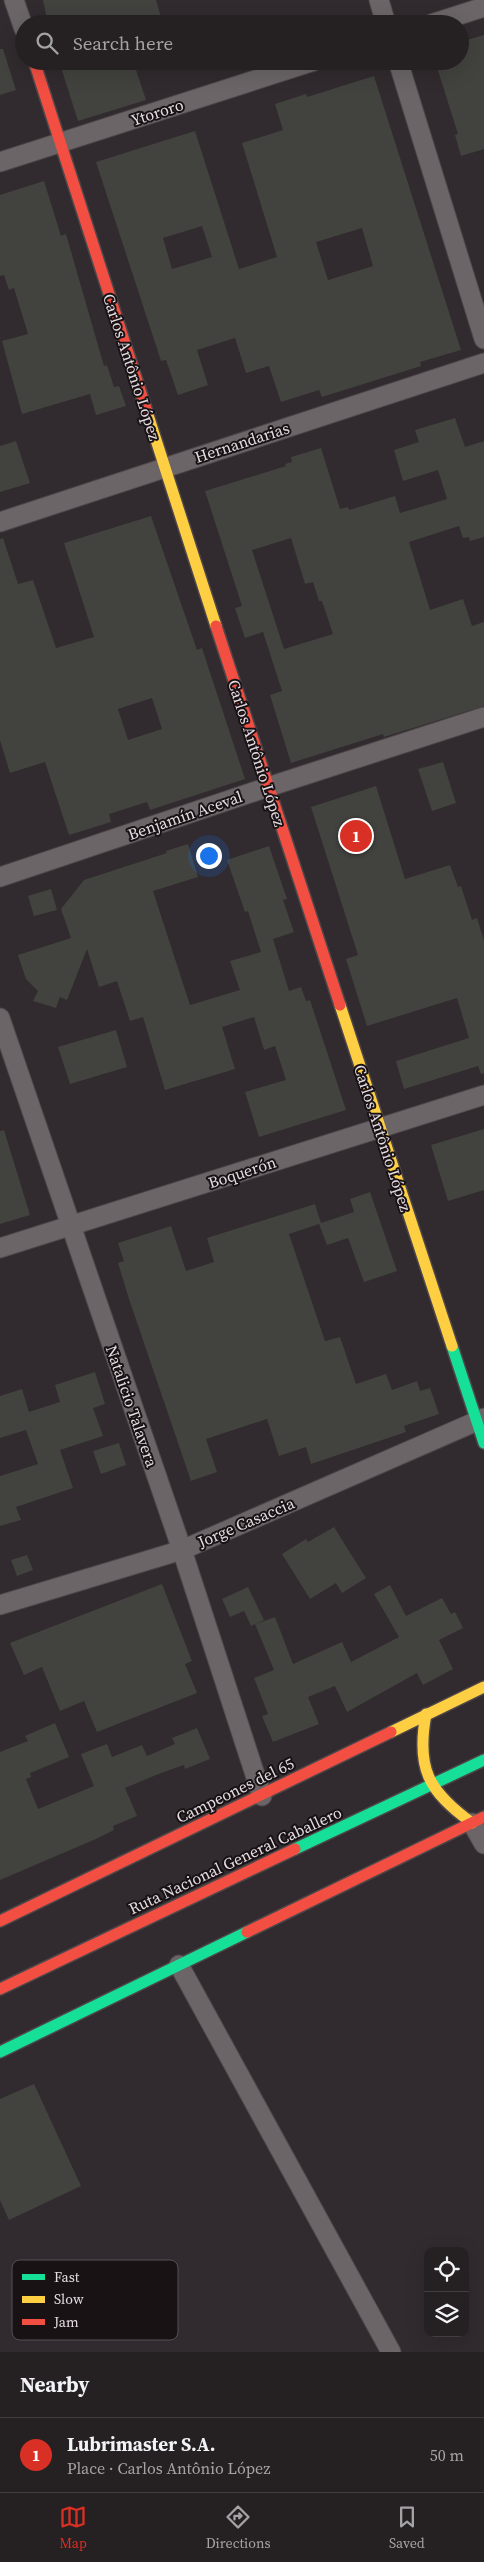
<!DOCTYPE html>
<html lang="en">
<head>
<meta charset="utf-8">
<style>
	:root { --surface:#252022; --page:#2d282a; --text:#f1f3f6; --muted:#a3a3a5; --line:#423e40; --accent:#d93025 }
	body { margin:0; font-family:"Source Serif 4",serif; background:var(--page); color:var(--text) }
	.controls { position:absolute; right:15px; bottom:15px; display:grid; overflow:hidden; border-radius:10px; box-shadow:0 5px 20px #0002 }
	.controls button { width:45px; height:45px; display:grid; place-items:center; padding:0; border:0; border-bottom:1px solid var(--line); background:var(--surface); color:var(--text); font:25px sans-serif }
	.you { position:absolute; left:208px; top:855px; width:18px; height:18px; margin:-12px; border:4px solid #fff; border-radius:50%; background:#1a73e8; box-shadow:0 0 0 8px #1a73e833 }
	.badge { display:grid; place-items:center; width:32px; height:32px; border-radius:50%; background:var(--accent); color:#fff; font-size:16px; font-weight:700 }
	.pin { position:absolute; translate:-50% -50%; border:2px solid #fff; box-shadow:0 1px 5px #0006 }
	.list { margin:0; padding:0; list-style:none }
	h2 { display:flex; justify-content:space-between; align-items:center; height:65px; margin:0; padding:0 20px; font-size:21px }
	h2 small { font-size:16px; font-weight:400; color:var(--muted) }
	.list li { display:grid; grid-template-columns:32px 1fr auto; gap:15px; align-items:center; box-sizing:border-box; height:75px; padding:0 20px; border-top:1px solid var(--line) }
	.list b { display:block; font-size:19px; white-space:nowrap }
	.list p { margin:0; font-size:16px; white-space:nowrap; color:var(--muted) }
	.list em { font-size:16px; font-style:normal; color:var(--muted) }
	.icon { flex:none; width:28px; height:28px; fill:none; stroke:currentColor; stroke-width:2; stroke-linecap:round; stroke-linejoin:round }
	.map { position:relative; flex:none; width:484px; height:2352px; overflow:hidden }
	.search { position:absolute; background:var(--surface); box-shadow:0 5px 20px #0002; left:15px; right:15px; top:15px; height:55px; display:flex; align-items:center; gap:12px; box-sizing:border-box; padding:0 18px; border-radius:28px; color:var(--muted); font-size:19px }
	.sheet { height:140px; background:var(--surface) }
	nav { display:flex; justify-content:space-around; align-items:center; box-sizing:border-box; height:70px; border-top:1px solid var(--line); background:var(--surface); font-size:14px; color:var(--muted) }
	nav a { display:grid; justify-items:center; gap:2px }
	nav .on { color:var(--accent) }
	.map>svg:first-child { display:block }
	.building { fill:#42433e; fill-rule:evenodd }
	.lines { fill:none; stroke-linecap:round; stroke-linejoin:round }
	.street-casing { stroke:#4e474a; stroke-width:21 }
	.fast-casing { stroke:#4e474a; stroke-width:14 }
	.slow-casing { stroke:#4e474a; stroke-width:14 }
	.jam-casing { stroke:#4e474a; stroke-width:14 }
	.street { stroke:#6b6568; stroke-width:19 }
	.fast { stroke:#16e098; stroke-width:11 }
	.slow { stroke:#ffcf43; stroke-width:11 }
	.jam { stroke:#f24e42; stroke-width:11 }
	.labels { text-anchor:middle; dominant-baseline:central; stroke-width:4; stroke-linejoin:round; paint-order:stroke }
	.street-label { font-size:16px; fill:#e5dce1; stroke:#181215 }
	.key { fill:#181215; stroke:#564f52; stroke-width:1 }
	.key-label { font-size:14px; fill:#e5dce1 }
</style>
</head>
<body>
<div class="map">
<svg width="484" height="2352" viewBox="0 0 484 2352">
	<rect width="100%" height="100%" fill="#312a2e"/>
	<g class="building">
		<polygon points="43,0 156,0 163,24 48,24"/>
		<polygon points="484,35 484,149 461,156 455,135 458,134 435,61 460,61 460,42"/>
		<polygon points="0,49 3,49 16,90 0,95"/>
		<polygon points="59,61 133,61 146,100 78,121"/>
		<path d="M374 76 461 350 420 362 421 366 322 397 319 390 281 402 269 366 246 373 235 338 197 350 208 385 178 395 166 360 161 361 96 162 195 131 239 269 277 257 242 143 283 130 275 104 306 94 307 97ZM202 226 212 257 172 269 163 238ZM362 228 373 266 328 280 316 242Z"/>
		<polygon points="44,181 61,236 66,234 104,366 107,365 114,387 119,386 126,406 96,415 90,394 22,414 2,341 28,334 14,288 9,290 4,275 0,276 0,195"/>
		<path d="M455 418 465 447 484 441V537L470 541 469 537 463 538 459 526 409 542 430 610 463 599 472 626 484 622V706L384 737 383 734 291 763 270 695 282 691 263 632 245 638 235 608 242 606 205 491 286 466 285 464 292 462 291 457 321 448 340 509 348 507 349 510 395 496 400 513 447 499 438 470 403 481 394 450 419 442 415 430ZM291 538 305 584 313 582 319 601H322L333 634 284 649 252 550Z"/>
		<polygon points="16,441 30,483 0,492 0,446"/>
		<path d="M151 516 197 650 202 648 245 779 150 810 147 802 109 814 111 822 69 835 45 762 10 773 0 740V539L3 538 18 584 33 580 56 648 94 637 64 543ZM152 698 162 729 128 740 118 709Z"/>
		<polygon points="443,762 456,803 432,811 418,769"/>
		<polygon points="376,786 405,879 450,865 458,887 461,886 472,920 477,918 484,941 484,1073 481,1074 478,1066 404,1089 396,1061 469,1038 457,998 367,1026 346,959 358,955 311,807"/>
		<polygon points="188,844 198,877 153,891 190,1005 240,990 230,961 261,952 248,911 245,912 227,860 269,846 287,899 283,900 294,932 273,939 289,991 301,987 306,1001 310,1000 346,1110 259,1137 245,1092 286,1080 275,1046 264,1050 254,1017 222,1027 235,1069 165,1090 143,1017 130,1021 117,981 99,987 87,949 67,1000 60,997 56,1008 33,1001 38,991 26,979 18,955 71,938 61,909 84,880 167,853 166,851"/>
		<polygon points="51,889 57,910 34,916 28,896"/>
		<polygon points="116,1030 127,1067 70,1084 58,1047"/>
		<polygon points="484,1129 484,1190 448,1201 431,1145"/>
		<polygon points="4,1130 30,1215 0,1224 0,1131"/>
		<polygon points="370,1192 397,1271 364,1282 348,1238 327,1245 319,1224 289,1234 325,1341 340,1337 356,1384 386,1374 392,1390 417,1381 420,1391 430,1388 439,1414 404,1426 406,1432 311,1464 306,1447 279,1456 267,1419 206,1439 217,1472 191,1481 129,1299 118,1263 124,1261 118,1243 171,1226 186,1271 214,1262 207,1238 315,1204 321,1223 354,1212 350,1199"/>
		<polygon points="95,1372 105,1404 93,1408 103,1436 60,1450 73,1488 16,1507 21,1520 0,1526 0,1476 38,1464 26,1430 0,1438 0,1396 22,1389 29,1412 60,1402 55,1385"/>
		<polygon points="119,1443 126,1465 101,1474 93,1451"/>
		<polygon points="334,1527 366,1578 342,1593 336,1583 310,1599 282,1554 306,1539 308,1542"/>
		<polygon points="27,1555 33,1570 17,1576 11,1560"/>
		<polygon points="162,1584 192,1661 185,1664 197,1693 97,1732 84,1701 60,1711 42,1667 24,1675 10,1643"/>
		<polygon points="390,1585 406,1616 442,1598 451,1614 455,1612 463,1628 439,1640 453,1669 423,1685 417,1673 347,1712 335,1686 308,1697 319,1724 273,1742 262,1716 268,1714 254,1678 274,1670 255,1624 251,1626 244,1611 230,1617 222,1599 248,1587 264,1620 256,1624 275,1617 293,1664 342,1642 351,1662 399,1637 374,1594"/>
		<polygon points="55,1723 69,1757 30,1773 31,1777 26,1779 38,1809 94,1786 81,1754 107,1744 112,1757 142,1745 147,1756 175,1744 172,1738 197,1728 210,1759 185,1769 184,1765 161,1773 125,1788 137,1816 113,1826 114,1830 96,1839 0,1880 0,1752 28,1741 25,1736"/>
		<polygon points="34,2084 81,2186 9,2220 0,2200 0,2099"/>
	</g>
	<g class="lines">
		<defs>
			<g id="street">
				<polyline points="14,0 24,29"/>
				<polyline points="379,0 386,24"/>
				<polyline points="431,24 484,7"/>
				<polyline points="398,61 484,339"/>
				<polyline points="0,162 314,61"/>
				<polyline points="0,522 484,363"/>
				<polyline points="0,877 268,787 484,717"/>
				<polyline points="0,1018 182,1550 262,1796"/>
				<polyline points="0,1248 484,1095"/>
				<polyline points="0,1605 182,1550 484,1418"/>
				<polyline points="472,1823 484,1844"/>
				<polyline points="179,1965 391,2352"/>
			</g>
			<g id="fast">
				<polyline points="452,1346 484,1443"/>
				<polyline points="295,1849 484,1760"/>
				<polyline points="0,2052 247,1932"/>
			</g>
			<g id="slow">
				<polyline points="147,412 216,626"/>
				<polyline points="340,1005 452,1346"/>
				<path d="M426 1714C416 1768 428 1791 472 1823"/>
				<polyline points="391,1732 484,1687"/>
			</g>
			<g id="jam">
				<polyline points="34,61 147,412"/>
				<polyline points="216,626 340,1005"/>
				<polyline points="0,1921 391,1732"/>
				<polyline points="247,1932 484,1817"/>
				<polyline points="0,1989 295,1849"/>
			</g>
		</defs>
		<use href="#street" class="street-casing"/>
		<use href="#fast" class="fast-casing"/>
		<use href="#slow" class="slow-casing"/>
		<use href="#jam" class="jam-casing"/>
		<use href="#street" class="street"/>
		<use href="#fast" class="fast"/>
		<use href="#slow" class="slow"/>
		<use href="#jam" class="jam"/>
	</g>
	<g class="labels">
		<g class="street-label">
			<text transform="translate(157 112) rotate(-18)">Ytororo</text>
			<text transform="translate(132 367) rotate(72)">Carlos Antônio López</text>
			<text transform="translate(242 442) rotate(-18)">Hernandarias</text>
			<text transform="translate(257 753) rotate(72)">Carlos Antônio López</text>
			<text transform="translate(185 815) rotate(-19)">Benjamín Aceval</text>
			<text transform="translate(383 1138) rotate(72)">Carlos Antônio López</text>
			<text transform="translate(242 1172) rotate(-18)">Boquerón</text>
			<text transform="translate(132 1406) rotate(71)">Natalicio Talavera</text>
			<text transform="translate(246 1522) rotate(-23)">Jorge Casaccia</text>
			<text transform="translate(235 1790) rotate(-26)">Campeones del 65</text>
			<text transform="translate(235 1860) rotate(-25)">Ruta Nacional General Caballero</text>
		</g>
	</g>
	<rect x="12" y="2260" width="166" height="80" rx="8" class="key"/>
	<rect x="22" y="2274" width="23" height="6" fill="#16e098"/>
	<rect x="22" y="2296" width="23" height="7" fill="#ffcf43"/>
	<rect x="22" y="2319" width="23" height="6" fill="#f24e42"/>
	<g class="key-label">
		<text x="54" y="2282">Fast</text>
		<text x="54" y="2304">Slow</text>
		<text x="54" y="2327">Jam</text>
	</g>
</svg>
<div class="controls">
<button><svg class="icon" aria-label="locate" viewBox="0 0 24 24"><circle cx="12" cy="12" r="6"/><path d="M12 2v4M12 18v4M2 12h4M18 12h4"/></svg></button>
<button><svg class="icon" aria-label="layers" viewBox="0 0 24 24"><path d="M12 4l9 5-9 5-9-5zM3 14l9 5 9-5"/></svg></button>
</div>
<div class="you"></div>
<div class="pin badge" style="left:356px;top:836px">1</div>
<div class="search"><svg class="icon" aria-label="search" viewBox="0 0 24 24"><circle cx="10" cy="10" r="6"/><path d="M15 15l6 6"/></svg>Search here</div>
</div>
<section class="sheet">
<h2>Nearby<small></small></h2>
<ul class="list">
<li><span class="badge">1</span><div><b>Lubrimaster S.A.</b><p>Place · Carlos Antônio López</p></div><em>50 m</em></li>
</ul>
</section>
<nav>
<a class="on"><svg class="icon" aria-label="map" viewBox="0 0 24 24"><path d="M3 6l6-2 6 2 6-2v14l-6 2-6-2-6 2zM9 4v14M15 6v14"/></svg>Map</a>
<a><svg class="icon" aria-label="directions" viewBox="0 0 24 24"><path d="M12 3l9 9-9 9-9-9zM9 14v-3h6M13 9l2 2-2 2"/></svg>Directions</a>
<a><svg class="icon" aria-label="saved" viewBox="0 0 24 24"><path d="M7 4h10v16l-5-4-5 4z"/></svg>Saved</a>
</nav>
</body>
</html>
